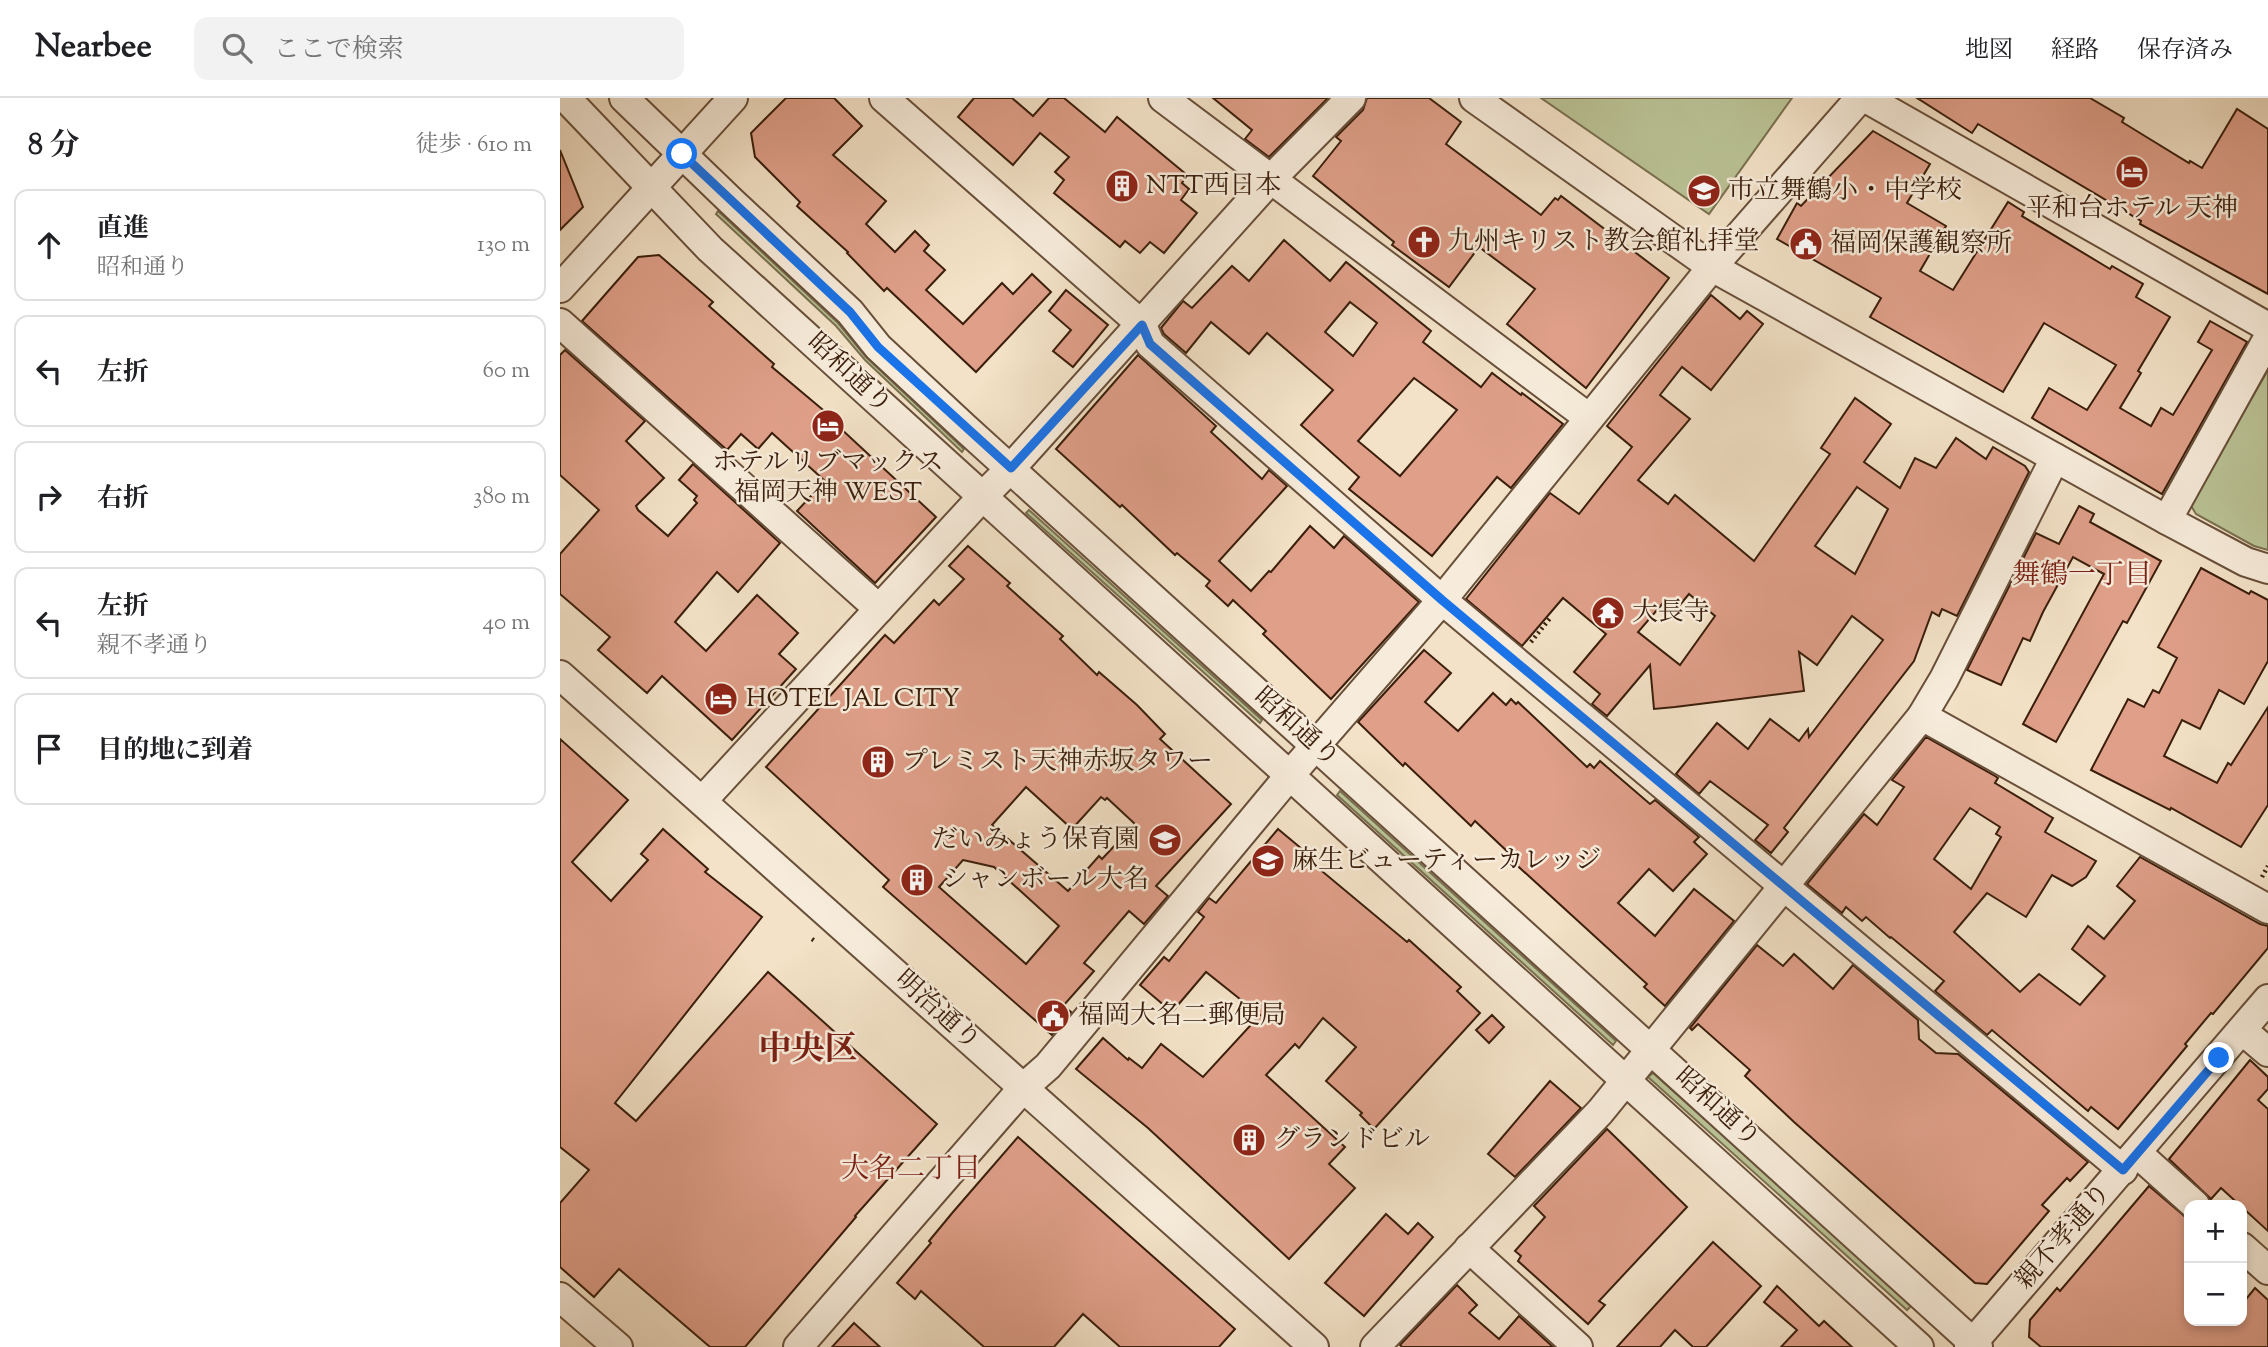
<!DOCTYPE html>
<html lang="ja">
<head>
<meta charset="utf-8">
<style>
	:root { --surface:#fff; --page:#f2f2f2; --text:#202124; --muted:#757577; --line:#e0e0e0 }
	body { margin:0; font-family:"Sorts Mill Goudy","Noto Serif JP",serif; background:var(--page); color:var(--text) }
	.controls { position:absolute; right:21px; bottom:21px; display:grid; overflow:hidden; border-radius:14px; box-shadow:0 4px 10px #0003 }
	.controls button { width:63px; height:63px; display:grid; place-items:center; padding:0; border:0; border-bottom:2px solid var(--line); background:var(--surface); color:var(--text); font:35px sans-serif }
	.stop { position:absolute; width:21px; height:21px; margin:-16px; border:5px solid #1a73e8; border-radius:50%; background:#fff }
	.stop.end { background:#1a73e8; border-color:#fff; box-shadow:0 2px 7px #0008 }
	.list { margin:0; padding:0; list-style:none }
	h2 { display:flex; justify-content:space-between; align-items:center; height:91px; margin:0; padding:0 28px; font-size:30px }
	h2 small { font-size:23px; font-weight:400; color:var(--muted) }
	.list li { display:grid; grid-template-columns:46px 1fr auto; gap:21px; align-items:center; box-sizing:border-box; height:112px; margin:0 14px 14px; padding:0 14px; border:2px solid var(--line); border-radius:14px }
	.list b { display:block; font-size:26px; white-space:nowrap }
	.list p { margin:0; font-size:23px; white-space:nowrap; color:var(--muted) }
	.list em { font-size:23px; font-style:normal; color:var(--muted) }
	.icon { flex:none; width:38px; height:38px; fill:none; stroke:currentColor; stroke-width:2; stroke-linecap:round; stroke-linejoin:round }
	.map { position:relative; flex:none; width:1708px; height:1249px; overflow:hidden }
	header { display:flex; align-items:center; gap:42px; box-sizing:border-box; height:98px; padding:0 35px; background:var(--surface); border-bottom:2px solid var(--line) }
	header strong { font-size:33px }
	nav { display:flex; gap:38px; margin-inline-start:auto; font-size:24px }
	.search { width:490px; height:63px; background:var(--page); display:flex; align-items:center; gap:18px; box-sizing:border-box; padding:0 24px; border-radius:14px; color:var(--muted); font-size:26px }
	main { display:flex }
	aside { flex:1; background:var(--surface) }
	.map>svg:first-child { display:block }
	.green { fill:#bac396; stroke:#7a7050; stroke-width:2 }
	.building { fill:#df9f89; stroke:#3a1e0b; stroke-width:2; fill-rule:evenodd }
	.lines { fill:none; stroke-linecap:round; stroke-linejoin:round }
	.minor-casing { stroke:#684f3a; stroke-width:32 }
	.path { stroke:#3a1e0b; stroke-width:4.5; stroke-dasharray:2 3.5; stroke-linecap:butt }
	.minor { stroke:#f7ecdb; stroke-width:28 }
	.route { stroke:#1a73e8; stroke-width:9 }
	.labels { text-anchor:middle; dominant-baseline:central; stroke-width:5; stroke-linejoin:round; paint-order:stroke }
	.poi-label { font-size:26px; fill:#3a1e0b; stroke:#f7ecdb; text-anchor:start }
	.street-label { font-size:26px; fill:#3a1e0b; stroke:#f7ecdb }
	.neighbourhood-label { font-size:28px; fill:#7a1f14; stroke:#f7ecdb }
	.district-label { font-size:33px; font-weight:bold; fill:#7a1f14; stroke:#f7ecdb }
</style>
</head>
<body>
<header>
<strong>Nearbee</strong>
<div class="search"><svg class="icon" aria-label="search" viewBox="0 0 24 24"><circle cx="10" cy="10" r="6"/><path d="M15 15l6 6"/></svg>ここで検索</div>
<nav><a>地図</a><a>経路</a><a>保存済み</a></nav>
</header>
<main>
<aside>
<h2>8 分<small>徒歩 · 610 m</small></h2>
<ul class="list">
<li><svg class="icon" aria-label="ahead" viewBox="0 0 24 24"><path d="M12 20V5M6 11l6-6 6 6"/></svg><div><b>直進</b><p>昭和通り</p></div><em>130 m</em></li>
<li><svg class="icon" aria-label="left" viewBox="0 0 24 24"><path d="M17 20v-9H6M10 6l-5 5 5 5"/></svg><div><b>左折</b></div><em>60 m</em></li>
<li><svg class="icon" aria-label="right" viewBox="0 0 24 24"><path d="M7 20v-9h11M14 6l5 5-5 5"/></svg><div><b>右折</b></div><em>380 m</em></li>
<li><svg class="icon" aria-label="left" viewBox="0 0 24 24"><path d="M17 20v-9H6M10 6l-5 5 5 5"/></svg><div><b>左折</b><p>親不孝通り</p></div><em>40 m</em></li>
<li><svg class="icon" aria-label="arrive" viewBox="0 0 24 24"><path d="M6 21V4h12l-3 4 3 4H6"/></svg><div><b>目的地に到着</b></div></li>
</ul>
</aside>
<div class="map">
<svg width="1708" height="1249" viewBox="0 0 1708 1249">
	<rect width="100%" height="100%" fill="#f3e2c7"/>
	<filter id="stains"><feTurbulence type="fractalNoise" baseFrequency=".00286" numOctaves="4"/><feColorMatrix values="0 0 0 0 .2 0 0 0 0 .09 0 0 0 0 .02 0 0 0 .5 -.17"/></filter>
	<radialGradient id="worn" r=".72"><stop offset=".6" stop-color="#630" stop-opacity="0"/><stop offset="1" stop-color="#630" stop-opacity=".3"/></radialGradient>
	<g class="green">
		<polygon points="981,0 1232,0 1149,116"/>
		<polygon points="158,113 278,225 306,259 404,351 402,354 305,262 276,228 156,116"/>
		<polygon points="1708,272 1708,452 1694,448 1636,416 1630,406"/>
		<polygon points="469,412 702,622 700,625 466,415"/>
		<polygon points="780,693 1056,943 1053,947 777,697"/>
		<polygon points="1093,975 1352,1207 1347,1212 1088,979"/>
	</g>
	<g class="building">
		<polygon points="226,0 274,0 302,28 273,57 326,103 306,126 335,154 355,133 369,147 364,153 385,172 366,192 403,226 442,185 453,196 472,176 491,194 416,274 327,190 324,193 287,155 288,154 237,108 240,104 195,59 191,35"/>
		<polygon points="414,0 452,0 473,18 489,0 504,0 545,34 557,19 627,77 622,85 629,91 621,102 637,115 604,155 590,144 580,155 565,143 560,149 494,95 504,82 495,74 509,59 480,35 453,67 398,19"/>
		<polygon points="653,0 768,0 709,59 685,41 692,32"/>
		<polygon points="807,0 869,0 901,24 886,46 981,117 995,100 998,102 1001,98 1109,180 1026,290 947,226 975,191 919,149 889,189 832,147 834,144 753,78 781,43 776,39 803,12"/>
		<polygon points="1357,0 1530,0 1564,20 1562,24 1629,65 1630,63 1642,70 1677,11 1708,31 1708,196 1580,126 1581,123 1418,26 1412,35"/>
		<polygon points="1313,33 1370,66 1347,105 1386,128 1360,173 1393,192 1448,104 1464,114 1462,118 1550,171 1552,168 1583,186 1576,199 1610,219 1578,273 1581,275 1560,310 1591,328 1601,310 1613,317 1652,252 1638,244 1650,223 1687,244 1602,396 1472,320 1489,290 1527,312 1556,267 1484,225 1443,294 1310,219 1321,200 1217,141 1237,105 1241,108"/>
		<polygon points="0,52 23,109 0,132"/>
		<path d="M724 142 770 183 786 164 871 233 863 244 921 289 932 275 961 297 962 295 1003 326 951 390 937 379 872 458 789 391 799 379 741 327 773 292 707 235 689 256 651 224 626 255 604 236 601 230 623 203 632 210 672 168 689 183ZM790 204 817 225 793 258 765 234ZM854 280 897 312 840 378 798 343Z"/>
		<polygon points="99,157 153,204 149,208 214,266 212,269 281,327 279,329 376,419 315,485 237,413 265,383 212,335 198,351 181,336 167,352 22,223 78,159"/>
		<polygon points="506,192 548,227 513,269 493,253 511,232 489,213"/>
		<path d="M1151 197 1180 221 1187 213 1203 226 1151 292 1122 269 1100 297 1130 321 1078 382 1108 406 1115 397 1194 463 1270 356 1261 350 1295 300 1331 326 1304 364 1340 390 1355 360 1376 370 1396 340 1426 361 1433 349 1465 368 1469 374 1397 518 1382 511 1379 518 1372 514 1354 563 1224 730 1228 734 1211 755 1195 742 1208 727 1150 683 1139 696 1116 676 1157 625 1188 651 1210 621 1239 643 1248 631 1249 639 1323 542 1292 518 1257 567 1239 554 1244 593 1115 609 1094 611 1090 567 1047 618 1032 606 1040 596 1014 574 1046 536 1003 500 962 548 906 501 990 395 1019 416 1072 349 1047 328ZM1297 389 1328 411 1295 476 1255 448ZM1129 496 1155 518 1120 567 1078 534 1103 505 1114 514Z"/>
		<polygon points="5,252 85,323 66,343 104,380 76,408 78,412 108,438 137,405 134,402 137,398 119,382 133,366 220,445 178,494 157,474 115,524 146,553 197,497 238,535 219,556 236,571 172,642 102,578 87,595 38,552 50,539 0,496 0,456 39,412 0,377 0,257"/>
		<polygon points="578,257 656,328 651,334 702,381 709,372 727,388 659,463 691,493 709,473 711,474 750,428 774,450 784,438 859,504 771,601 703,536 706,533 673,502 668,508 646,488 650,483 617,455 615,457 562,407 560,409 496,351"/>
		<polygon points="1519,408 1534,416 1530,424 1601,463 1567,525 1563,523 1496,644 1463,626 1544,476 1513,459 1483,514 1470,543 1463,540 1441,587 1407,572 1476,435 1499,446"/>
		<path d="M408 448 450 485 447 488 503 538 500 541 537 577 539 574 577 607 605 636 600 641 671 706 596 788 608 798 584 826 569 813 524 865 534 873 503 908 511 914 492 937 323 789 329 782 206 669 325 537 334 545 374 502 379 507 404 481 389 468ZM466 689 512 731 541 699 545 702 547 700 575 726 542 761 539 758 508 793 432 727ZM403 762 434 769 499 828 466 866 379 789Z"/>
		<polygon points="1641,470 1689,496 1691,493 1708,502 1708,563 1684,606 1659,592 1640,631 1622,622 1604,658 1657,685 1668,665 1671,667 1708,609 1708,707 1681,749 1611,710 1610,712 1531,672 1568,601 1584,609 1593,592 1599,595 1617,560 1598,549"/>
		<polygon points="864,552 891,575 865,604 898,633 933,595 946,607 951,601 956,606 958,604 1027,669 1030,666 1034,670 1040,663 1090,706 1095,702 1139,739 1134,744 1147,756 1113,793 1089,771 1058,805 1095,838 1134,791 1174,823 1105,908 1084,889 1087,886 949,760 951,757 915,723 911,728 845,665 843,668 798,624"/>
		<path d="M1366 639 1435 678 1438 680 1435 685 1493 720 1485 734 1536 763 1526 779 1512 788 1492 777 1466 819 1427 795 1394 834 1460 894 1479 876 1520 907 1545 878 1512 851 1528 828 1544 841 1575 803 1557 788 1580 759 1700 826 1708 828V850L1653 916 1651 915 1625 946 1627 948 1558 1031 1531 1009 1528 1013 1432 932 1427 937 1375 893 1384 883 1331 839 1330 840 1306 819 1302 823 1286 809 1282 815 1247 786 1304 716 1317 727 1344 689 1332 682ZM1410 710 1440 729 1436 736 1441 739 1411 791 1374 761Z"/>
		<polygon points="0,641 68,702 12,764 51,803 88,762 81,756 103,731 148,771 145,774 202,819 55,1005 76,1023 208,874 377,1026 295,1118 296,1119 185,1249 150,1249 59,1171 34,1199 0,1169 0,1105 29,1072 0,1049"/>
		<polygon points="718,731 754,761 751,764 847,844 849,842 901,889 897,893 920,915 814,1031 800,1017 802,1015 766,983 796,949 763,920 739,950 735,946 706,977 785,1049 769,1066 795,1090 729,1161 588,1030 516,971 543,940 568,962 569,960 582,970 601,946 643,979 700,917 646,874 612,914 580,887 604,859 609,863 644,819 638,814 649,800 656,805"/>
		<polygon points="1197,847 1223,868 1234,856 1273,891 1293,867 1358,922 1359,941 1376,955 1398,956 1528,1064 1510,1083 1507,1080 1482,1107 1489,1113 1427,1186 1415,1185 1234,1024 1185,978 1190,972 1138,926 1132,932 1130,930"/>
		<polygon points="932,917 944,929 929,945 916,932"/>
		<polygon points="1690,962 1708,979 1708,991 1698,1002 1708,1011 1708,1133 1661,1090 1651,1101 1609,1061"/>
		<polygon points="990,983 1021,1010 955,1079 928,1056"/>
		<polygon points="1047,1031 1127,1109 1039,1203 1045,1207 1028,1226 958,1163 961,1158 955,1153 985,1119 974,1108"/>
		<polygon points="458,1039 675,1231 659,1249 560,1249 523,1216 494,1249 424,1249 361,1193 355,1201 337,1185 371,1145 369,1143 393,1114"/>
		<polygon points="1589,1088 1629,1122 1629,1223 1682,1223 1682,1206 1695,1190 1708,1202 1708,1249 1481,1249 1469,1239 1470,1222 1497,1190 1500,1193"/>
		<polygon points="826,1116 848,1136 858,1125 873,1139 804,1218 765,1185"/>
		<polygon points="1153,1144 1201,1188 1146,1249 1133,1249 1115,1232 1100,1249 1057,1249"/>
		<polygon points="897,1187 917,1207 909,1215 939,1241 959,1218 993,1249 842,1249 840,1247"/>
		<polygon points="1217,1188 1259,1228 1264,1223 1292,1249 1221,1249 1237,1232 1204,1204"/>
		<polygon points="294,1225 320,1249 272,1249"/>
	</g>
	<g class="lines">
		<defs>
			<g id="minor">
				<polyline points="6,0 150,151 1359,1249"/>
				<polyline points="64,0 172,104 290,214 318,249 404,329 1418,1249"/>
				<polyline points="324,0 582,227 590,246 882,502 1563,1072"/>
				<polyline points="603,0 1029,320"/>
				<polyline points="914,0 1152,169 1607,422 1686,464 1708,471"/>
				<polyline points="1306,0 1708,229"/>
				<polyline points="0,190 173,0"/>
				<polyline points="0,225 319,511"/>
				<polyline points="1607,422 1708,240"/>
				<polyline points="0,577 754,1249"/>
				<polyline points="1362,618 1708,811"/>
				<polyline points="143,702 423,398 451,370 711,81 791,0"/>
				<polyline points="1682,932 1708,954"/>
				<polyline points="1577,1055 1635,1107"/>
				<polyline points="1682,1149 1708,1172"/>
				<polyline points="909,1150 1018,1249"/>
				<polyline points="0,1199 58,1249"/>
				<polyline points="238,1249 463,990 488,968 730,677 882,502 1152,169 1300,0"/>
				<polyline points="815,1249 1040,1014 1362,618 1384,581 1495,360"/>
				<polyline points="1409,1249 1708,901"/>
			</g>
		</defs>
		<use href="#minor" class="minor-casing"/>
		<g class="path">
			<polyline points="971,544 991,519"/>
			<polyline points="1702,779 1708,768"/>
			<polyline points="252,841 255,843"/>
		</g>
		<use href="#minor" class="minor"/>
	</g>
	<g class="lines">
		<polyline class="route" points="122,56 290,214 318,249 451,370 582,227 590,246 882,502 1563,1072 1659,960"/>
	</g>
	<defs>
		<symbol id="hotel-disc" viewBox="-11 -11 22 22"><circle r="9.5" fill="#8f2418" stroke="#f7ecdb"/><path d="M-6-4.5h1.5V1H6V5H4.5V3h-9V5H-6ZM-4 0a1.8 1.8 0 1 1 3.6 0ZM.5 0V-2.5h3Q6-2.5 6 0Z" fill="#fff"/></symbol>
		<symbol id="building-disc" viewBox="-11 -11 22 22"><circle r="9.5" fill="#8f2418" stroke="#f7ecdb"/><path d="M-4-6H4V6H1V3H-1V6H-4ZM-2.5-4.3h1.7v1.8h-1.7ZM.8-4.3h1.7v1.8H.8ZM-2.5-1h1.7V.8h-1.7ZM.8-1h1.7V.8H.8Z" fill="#fff"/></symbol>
		<symbol id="school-disc" viewBox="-11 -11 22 22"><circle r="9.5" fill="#8f2418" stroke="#f7ecdb"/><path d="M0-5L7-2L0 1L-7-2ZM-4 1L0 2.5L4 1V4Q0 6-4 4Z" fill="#fff"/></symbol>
		<symbol id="church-disc" viewBox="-11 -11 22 22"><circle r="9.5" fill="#8f2418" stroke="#f7ecdb"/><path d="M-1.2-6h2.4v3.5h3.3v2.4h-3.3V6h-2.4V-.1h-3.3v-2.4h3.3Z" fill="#fff"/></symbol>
		<symbol id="civic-disc" viewBox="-11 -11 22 22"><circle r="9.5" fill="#8f2418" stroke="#f7ecdb"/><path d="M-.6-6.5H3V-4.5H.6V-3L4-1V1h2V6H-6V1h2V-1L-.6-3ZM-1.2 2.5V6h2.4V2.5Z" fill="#fff"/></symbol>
		<symbol id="temple-disc" viewBox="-11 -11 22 22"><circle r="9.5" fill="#8f2418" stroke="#f7ecdb"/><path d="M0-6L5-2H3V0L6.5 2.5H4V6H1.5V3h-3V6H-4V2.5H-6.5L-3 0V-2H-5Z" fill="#fff"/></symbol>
		<symbol id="university-disc" viewBox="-11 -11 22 22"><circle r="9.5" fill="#8f2418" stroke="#f7ecdb"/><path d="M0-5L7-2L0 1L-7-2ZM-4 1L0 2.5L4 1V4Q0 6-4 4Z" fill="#fff"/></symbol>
	</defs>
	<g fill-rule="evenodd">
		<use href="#hotel-disc" x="1553" y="55" width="38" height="38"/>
		<use href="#building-disc" x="543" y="69" width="38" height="38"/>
		<use href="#school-disc" x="1125" y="74" width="38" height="38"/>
		<use href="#church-disc" x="845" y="125" width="38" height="38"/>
		<use href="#civic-disc" x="1227" y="127" width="38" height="38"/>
		<use href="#hotel-disc" x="249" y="309" width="38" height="38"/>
		<use href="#temple-disc" x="1029" y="496" width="38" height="38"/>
		<use href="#hotel-disc" x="142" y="582" width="38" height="38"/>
		<use href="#building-disc" x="299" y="645" width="38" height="38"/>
		<use href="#school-disc" x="586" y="723" width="38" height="38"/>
		<use href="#university-disc" x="689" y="744" width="38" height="38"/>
		<use href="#building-disc" x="338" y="763" width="38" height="38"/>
		<use href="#civic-disc" x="474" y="899" width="38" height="38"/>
		<use href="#building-disc" x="670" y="1023" width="38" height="38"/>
	</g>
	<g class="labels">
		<g class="poi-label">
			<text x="586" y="88">NTT西日本</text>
			<text x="1168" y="93">市立舞鶴小・中学校</text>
			<text x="1572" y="111" text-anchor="middle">平和台ホテル 天神</text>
			<text x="888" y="144">九州キリスト教会館礼拝堂</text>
			<text x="1270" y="146">福岡保護観察所</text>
			<text x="268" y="365" text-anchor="middle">ホテルリブマックス<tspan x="268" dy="30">福岡天神 WEST</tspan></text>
			<text x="1072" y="515">大長寺</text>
			<text x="186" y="601">HOTEL JAL CITY</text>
			<text x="342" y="664">プレミスト天神赤坂タワー</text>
			<text x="580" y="742" text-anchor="end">だいみょう保育園</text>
			<text x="732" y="763">麻生ビューティーカレッジ</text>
			<text x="382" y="782">シャンボール大名</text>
			<text x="518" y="918">福岡大名二郵便局</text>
			<text x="714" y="1042">グランドビル</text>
		</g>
		<g class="street-label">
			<text transform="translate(289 276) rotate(43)">昭和通り</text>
			<text transform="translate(736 630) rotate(42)">昭和通り</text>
			<text transform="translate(377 913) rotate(42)">明治通り</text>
			<text transform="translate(1157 1010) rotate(42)">昭和通り</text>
			<text transform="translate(1504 1139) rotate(-49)">親不孝通り</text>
		</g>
		<g class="neighbourhood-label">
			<text x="1522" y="478">舞鶴一丁目</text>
			<text x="351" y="1072">大名二丁目</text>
		</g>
		<g class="district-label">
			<text x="248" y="953">中央区</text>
		</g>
	</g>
	<rect width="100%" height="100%" filter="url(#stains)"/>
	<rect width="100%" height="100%" fill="url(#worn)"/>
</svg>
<div class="controls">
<button>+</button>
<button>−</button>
</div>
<div class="stop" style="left:122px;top:56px"></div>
<div class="stop end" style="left:1659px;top:960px"></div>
</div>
</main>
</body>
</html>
